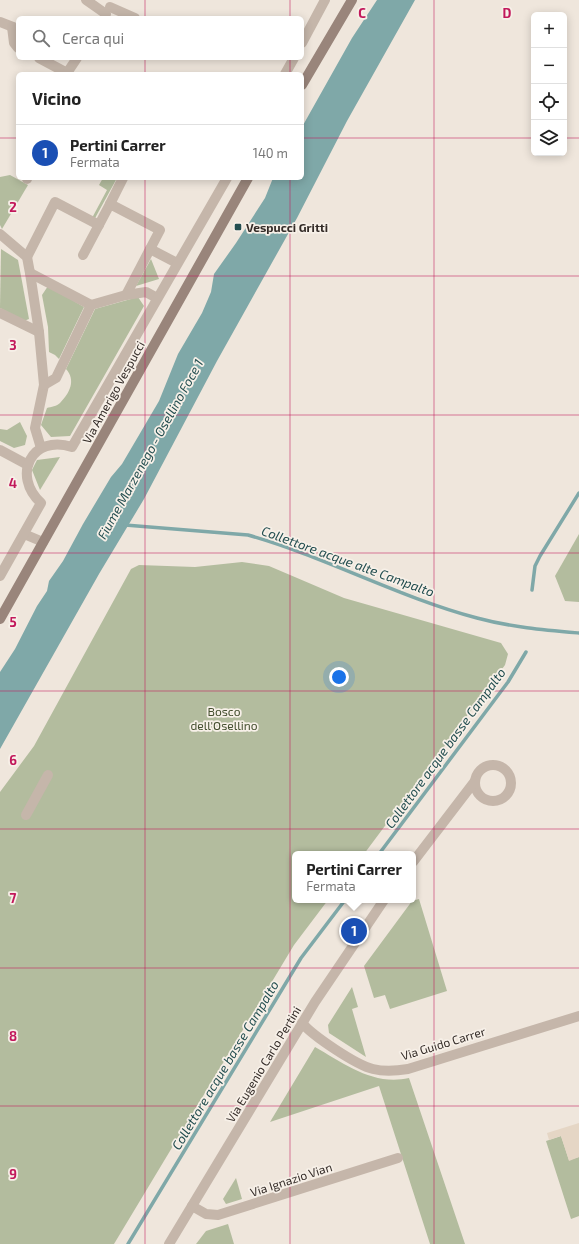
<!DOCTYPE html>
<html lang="it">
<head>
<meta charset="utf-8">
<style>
	:root { --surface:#fff; --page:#f6f6f6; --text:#222; --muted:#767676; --line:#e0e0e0; --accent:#2563eb }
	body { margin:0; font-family:"Exo 2",sans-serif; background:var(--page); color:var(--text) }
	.controls { position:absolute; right:12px; top:12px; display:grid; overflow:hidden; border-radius:6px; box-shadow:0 2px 10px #0003 }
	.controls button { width:36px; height:36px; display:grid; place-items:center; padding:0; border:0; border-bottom:1px solid var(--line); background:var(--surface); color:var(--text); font:20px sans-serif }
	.you { position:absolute; left:339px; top:677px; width:14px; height:14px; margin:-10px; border:3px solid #fff; border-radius:50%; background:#1a73e8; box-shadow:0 0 0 6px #1a73e833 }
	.badge { display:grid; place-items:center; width:26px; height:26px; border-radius:50%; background:var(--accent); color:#fff; font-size:13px; font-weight:700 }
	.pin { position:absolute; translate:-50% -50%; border:2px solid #fff; box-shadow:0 1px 4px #0006 }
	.popup { position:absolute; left:292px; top:851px; width:124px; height:52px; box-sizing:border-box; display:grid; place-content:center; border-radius:6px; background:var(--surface); filter:drop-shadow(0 1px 3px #0005); font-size:13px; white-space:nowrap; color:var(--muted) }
	.popup b { font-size:15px; color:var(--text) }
	.popup::after { content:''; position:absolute; left:50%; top:100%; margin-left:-8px; border:8px solid transparent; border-top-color:var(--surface) }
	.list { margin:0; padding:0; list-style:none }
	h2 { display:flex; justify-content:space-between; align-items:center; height:52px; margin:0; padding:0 16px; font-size:17px }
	h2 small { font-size:13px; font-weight:400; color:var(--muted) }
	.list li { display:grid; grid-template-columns:26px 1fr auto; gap:12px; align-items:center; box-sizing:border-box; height:56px; padding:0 16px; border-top:1px solid var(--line) }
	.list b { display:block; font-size:15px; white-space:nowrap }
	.list p { margin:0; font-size:13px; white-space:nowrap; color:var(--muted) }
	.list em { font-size:13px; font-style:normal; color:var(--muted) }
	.icon { flex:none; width:22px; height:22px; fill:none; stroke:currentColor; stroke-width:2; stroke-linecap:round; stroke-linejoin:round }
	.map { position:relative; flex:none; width:579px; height:1244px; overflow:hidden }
	.search { position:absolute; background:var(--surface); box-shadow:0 2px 10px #0003; left:16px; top:16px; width:288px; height:44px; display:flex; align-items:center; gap:10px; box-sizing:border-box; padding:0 14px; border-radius:6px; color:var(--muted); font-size:15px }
	.panel { position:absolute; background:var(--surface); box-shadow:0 2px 10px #0003; left:16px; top:72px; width:288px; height:108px; border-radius:6px }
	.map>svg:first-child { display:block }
	.green { fill:#b3bc9e }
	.plaza { fill:#e5d6c5 }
	.water { fill:#7fa8a8 }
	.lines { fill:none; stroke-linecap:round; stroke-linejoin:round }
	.stream { stroke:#7fa8a8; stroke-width:3.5 }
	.pedestrian { stroke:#c5b6aa; stroke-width:10 }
	.minor { stroke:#c5b6aa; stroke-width:10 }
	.secondary { stroke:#99857b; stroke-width:10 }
	.grid { fill:none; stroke:#c2185b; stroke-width:1; stroke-opacity:0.55 }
	.poi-dot { fill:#234e50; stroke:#f7f0e8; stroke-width:1.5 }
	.labels { text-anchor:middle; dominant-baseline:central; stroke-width:3.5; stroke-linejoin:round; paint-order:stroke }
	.poi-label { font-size:12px; font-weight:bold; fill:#342c28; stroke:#f7f0e8; text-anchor:start }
	.street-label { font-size:12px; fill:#342c28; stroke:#f7f0e8 }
	.park-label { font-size:12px; fill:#444f2f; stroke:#f7f0e8 }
	.water-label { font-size:13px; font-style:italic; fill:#234e50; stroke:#f7f0e8 }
	.grid-label { font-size:13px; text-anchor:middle; font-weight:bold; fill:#c2185b; stroke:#f7f0e8; stroke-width:3.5; stroke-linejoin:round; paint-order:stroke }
</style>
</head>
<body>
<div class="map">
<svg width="579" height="1244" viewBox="0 0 579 1244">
	<rect width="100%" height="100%" fill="#efe6dc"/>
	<g class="green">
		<polygon points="10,175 28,185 2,229 0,225 0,177"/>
		<polygon points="103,178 117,178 94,220 92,218 107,190 99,185"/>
		<polygon points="1,249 18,260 29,319 24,321 0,308"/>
		<polygon points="151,259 159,279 136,286"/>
		<polygon points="48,286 84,307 59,359 55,355 49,352 48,327 42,295"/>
		<path d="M138 297 144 306 70 436 51 437 41 425 47 408C51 407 57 406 60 403 70 393 76 380 66 369L95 309Z"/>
		<polygon points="20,422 27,436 25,445 14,448 0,441 0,429 7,430"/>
		<polygon points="60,457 40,490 32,470 37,460"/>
		<polygon points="579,534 579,602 565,601 555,576"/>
		<polygon points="242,562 269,566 344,598 501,643 508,654 505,665 364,854 295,854 295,900 328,900 294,945 114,1244 0,1244 0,792 34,746 131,569 139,565 195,567"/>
		<polygon points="419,899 447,991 390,1009 385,995 374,998 364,966 412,901"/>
		<polygon points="352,987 358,1007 352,1009 366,1057 329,1033 328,1025"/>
		<path d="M315 1047C345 1064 373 1086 409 1078L465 1244H430L379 1086 270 1122Z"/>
		<polygon points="561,1136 569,1160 579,1157 579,1216 571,1219 546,1141"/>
		<polygon points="236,1178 242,1199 226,1204 223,1199"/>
		<polygon points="228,1224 234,1244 196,1244 206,1231"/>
	</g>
	<polygon class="plaza" points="579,1123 579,1157 569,1161 561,1136 549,1140 547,1133"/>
	<polygon class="water" points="377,0 415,0 347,121 297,218 217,361 144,499 99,574 0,749 0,672 15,649 37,606 47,591 49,581 63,561 83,524 111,477 122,464 159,401 178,354 202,313 211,292 214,274 236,243 265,198 273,178 302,178 302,127 352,38"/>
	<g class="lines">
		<g class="stream">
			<path d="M125 525 248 535C326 557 398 597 477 618 510 627 545 630 579 633"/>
			<polyline points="532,590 535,566 540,556 579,493"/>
			<polyline points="379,854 508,682 526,652"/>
			<polyline points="128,1244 301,958 345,900"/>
		</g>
		<polyline class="pedestrian" points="26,815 48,775"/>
		<g class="minor">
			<polyline points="86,0 106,14"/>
			<polyline points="110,7 135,18"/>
			<polyline points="0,22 18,29"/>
			<polyline points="12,27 14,43 18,48"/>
			<polyline points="302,43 325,0"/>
			<polyline points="39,58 69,74"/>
			<polyline points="67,73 77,58"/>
			<polyline points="285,74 294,58"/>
			<polyline points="27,179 27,178"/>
			<polyline points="110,204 123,178"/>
			<polyline points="0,234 27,257 30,273 39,332 44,385 35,428 41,448"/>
			<polyline points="150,249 177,263"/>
			<polyline points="83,255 110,204 160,230 126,295"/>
			<polyline points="27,257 55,202 99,225"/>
			<polyline points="30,273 91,305"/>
			<polyline points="0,313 39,332"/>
			<polyline points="44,385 56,378 91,305 126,295 146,292 157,298"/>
			<polyline points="0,450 28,465"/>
			<polyline points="24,534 43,542"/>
			<path d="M0 576 41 503C11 475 32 434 72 447L227 178"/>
			<circle cx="493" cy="783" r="18"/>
			<polyline points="413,862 475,781"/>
			<path d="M302 1023C313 1036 356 1065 373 1069 385 1072 396 1071 408 1069L579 1016"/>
			<polyline points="192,1206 206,1214 218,1215 398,1158"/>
			<polyline points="169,1244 315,1002 384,900"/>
		</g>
		<g class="secondary">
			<polyline points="302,85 352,0"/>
			<polyline points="0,619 248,178"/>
		</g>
	</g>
	<path class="grid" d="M145 0V18M290 0V18M434 0V1244M145 58V74M290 58V74M0 138H18M302 138H534M564 138H579M145 178V1244M290 178V1244M0 276H579M0 415H579M0 553H579M0 691H579M0 829H579M0 968H579M0 1106H579"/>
	<rect class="poi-dot" x="234" y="223" width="8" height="8" rx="2"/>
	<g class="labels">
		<g class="poi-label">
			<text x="246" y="227">Vespucci Gritti</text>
		</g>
		<g class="street-label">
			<text transform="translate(113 392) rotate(-61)">Via Amerigo Vespucci</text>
			<text transform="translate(443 1043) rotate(-17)">Via Guido Carrer</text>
			<text transform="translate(263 1064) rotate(-59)">Via Eugenio Carlo Pertini</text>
			<text transform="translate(291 1179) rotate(-18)">Via Ignazio Vian</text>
		</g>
		<g class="park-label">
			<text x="224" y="711">Bosco<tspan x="224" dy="14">dell'Osellino</tspan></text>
		</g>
		<g class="water-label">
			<text transform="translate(150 449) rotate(-61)">Fiume Marzenego - Osellino Foce 1</text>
			<text transform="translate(348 561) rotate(20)">Collettore acque alte Campalto</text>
			<text transform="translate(445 748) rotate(-54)">Collettore acque basse Campalto</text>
			<text transform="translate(225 1065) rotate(-59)">Collettore acque basse Campalto</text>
		</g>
	</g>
	<g class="grid-label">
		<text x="362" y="18">C</text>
		<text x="507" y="18">D</text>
		<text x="13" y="212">2</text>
		<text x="13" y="350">3</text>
		<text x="13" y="488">4</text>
		<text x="13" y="627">5</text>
		<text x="13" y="765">6</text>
		<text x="13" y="903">7</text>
		<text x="13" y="1041">8</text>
		<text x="13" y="1179">9</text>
	</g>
</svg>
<div class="controls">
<button>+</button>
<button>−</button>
<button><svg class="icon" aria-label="locate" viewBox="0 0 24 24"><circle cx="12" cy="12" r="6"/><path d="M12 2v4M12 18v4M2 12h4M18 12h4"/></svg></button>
<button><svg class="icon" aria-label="layers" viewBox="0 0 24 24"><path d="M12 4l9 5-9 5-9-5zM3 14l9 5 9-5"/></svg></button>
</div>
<div class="you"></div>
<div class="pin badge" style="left:354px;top:931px;background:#1a4fb4">1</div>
<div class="popup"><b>Pertini Carrer</b>Fermata</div>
<div class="search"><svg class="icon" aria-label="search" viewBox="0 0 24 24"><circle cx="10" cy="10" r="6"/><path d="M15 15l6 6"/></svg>Cerca qui</div>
<section class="panel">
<h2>Vicino<small></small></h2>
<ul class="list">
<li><span class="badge" style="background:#1a4fb4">1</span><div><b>Pertini Carrer</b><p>Fermata</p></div><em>140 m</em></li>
</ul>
</section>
</div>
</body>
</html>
